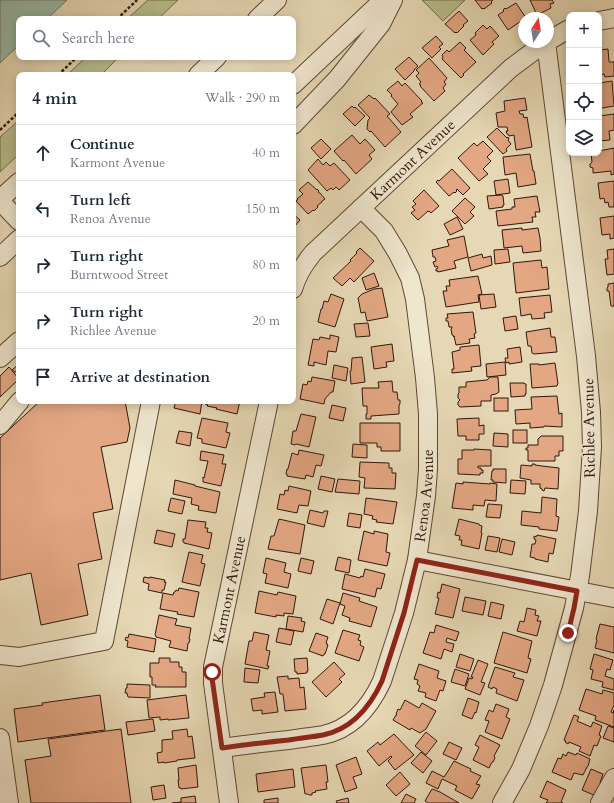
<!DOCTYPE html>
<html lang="en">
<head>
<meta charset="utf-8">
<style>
	:root { --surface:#fff; --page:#f6f6f7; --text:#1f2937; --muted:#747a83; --line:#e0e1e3 }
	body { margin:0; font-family:Cardo,serif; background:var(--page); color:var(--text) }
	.controls { position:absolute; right:12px; top:12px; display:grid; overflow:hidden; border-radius:8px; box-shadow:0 2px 10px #0003 }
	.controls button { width:36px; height:36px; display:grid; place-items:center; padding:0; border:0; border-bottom:1px solid var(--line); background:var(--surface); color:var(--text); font:20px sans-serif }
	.compass { position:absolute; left:518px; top:12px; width:36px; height:36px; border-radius:50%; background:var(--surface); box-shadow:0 2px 10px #0003; rotate:12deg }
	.stop { position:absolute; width:12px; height:12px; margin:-9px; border:3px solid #8f2418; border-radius:50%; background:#fff }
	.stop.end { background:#8f2418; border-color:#fff; box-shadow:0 1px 4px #0008 }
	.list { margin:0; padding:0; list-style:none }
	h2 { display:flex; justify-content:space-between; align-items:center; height:52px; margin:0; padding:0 16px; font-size:17px }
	h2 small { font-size:13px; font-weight:400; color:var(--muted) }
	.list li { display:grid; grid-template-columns:26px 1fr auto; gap:12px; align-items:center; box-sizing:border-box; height:56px; padding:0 16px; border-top:1px solid var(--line) }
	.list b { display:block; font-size:15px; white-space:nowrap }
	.list p { margin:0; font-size:13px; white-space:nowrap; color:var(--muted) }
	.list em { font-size:13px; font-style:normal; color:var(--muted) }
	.icon { flex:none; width:22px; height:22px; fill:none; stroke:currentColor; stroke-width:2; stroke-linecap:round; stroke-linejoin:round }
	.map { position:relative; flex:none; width:614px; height:803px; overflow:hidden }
	.search { position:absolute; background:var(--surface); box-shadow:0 2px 10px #0003; left:16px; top:16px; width:280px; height:44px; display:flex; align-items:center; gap:10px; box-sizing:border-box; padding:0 14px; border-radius:8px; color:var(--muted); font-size:15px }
	.panel { position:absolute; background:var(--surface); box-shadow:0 2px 10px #0003; left:16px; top:72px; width:280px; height:332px; border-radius:8px }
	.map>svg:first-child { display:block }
	.green { fill:#b8be8b; stroke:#756a4c }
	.water { fill:#97bba8; stroke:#6f796a }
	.building { fill:#e3a783; stroke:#32170c }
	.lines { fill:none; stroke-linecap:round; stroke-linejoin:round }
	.minor-casing { stroke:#5f4736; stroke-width:20 }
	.path { stroke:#32170c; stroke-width:2.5; stroke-dasharray:3 2; stroke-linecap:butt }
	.minor { stroke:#efe6ce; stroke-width:18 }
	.route { stroke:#8f2418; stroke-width:5 }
	.labels { text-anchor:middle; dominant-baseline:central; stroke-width:3; stroke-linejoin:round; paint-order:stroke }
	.street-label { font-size:15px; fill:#32170c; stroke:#efe6ce }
</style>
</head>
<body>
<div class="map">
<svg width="614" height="803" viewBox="0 0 614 803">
	<rect width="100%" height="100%" fill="#e6d8b4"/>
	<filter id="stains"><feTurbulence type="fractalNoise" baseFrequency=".005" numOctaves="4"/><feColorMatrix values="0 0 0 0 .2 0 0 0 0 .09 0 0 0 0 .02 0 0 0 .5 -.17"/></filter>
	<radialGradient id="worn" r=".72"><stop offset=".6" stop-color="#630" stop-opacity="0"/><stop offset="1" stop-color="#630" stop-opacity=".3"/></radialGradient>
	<g class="green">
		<polygon points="148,0 178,0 158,19 127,19"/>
		<polygon points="422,0 465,0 443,21"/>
		<polygon points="86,57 119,57 101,75 67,75"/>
		<polygon points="19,120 19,154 0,172 0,137"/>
	</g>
	<polygon class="water" points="0,0 67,0 47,19 19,19 19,45 0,63"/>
	<g class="building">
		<polygon points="475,0 493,0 491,2 492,3 484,9 483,8 482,9"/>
		<polygon points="530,0 552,0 554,3 550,4 551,8 537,15"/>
		<polygon points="516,3 526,18 524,18 524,19 508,30 498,15 504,11 503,10 505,8 506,9"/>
		<polygon points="459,11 468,21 463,25 464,26 457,33 456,32 455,33 445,24"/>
		<polygon points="483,25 487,29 490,26 499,36 492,42 494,44 483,55 470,40 476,35 475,33"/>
		<polygon points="436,36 443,44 439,47 441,49 432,58 422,48"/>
		<polygon points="460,42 466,48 464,50 476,62 463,74 464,75 461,78 442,59 443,57 442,55 447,50 449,52"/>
		<polygon points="608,49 609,62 614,62 614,76 605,77 604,74 599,75 599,50"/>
		<polygon points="409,57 418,66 414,70 414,71 405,80 395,69"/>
		<polygon points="429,58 447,78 444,82 446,84 443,88 445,91 434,101 420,86 421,85 419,84 421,82 416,76 419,73 416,70"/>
		<polygon points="398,81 402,86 405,83 422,101 421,102 423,103 410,114 413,117 402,125 391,112 398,104 391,96 392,95 387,90"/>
		<polygon points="612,81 614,106 602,108 601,106 599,106 599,83"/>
		<polygon points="369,95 374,99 375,98 390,114 387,116 401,132 385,147 371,131 370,132 367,129 368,120 370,118 358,105"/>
		<polygon points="525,98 527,110 519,111 520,114 523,114 524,118 527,117 532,147 516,150 514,135 509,136 508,134 507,134 506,131 508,131 507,127 498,127 496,113 505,111 504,101"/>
		<polygon points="352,106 354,108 355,107 365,116 355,126 343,114"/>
		<polygon points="614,114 614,130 609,131 610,140 599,141 599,116"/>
		<polygon points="497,128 507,138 508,137 509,139 508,140 511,144 506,149 507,151 503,154 487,137"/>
		<polygon points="352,135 360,144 365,139 375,150 369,155 372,159 356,174 344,160 343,161 334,151"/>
		<polygon points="321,139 331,149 321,159 311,148"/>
		<polygon points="483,141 493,151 487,157 491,161 483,169 488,174 479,181 458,158 474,143 477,146"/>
		<polygon points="614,148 614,174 611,175 611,171 593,173 593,168 590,167 590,164 592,162 591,153 599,153 599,151"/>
		<polygon points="530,154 533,171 534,171 536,184 518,187 516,173 505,175 503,157"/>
		<polygon points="318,159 323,165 326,162 330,166 334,163 350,180 339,190 336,187 333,190 331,188 327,191 308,170"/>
		<polygon points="452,169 470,188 463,195 457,189 456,190 457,191 455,193 454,192 449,196 436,182 438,180 439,181"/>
		<polygon points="508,179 510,193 496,195 494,181"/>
		<polygon points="614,181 614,207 609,207 608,202 605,203 604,198 600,199 598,183"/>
		<polygon points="308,182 317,190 317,189 319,191 318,192 320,193 325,199 322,201 322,202 317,206 318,207 314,211 313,210 308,214 296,201 298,199 297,199 303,194 299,190"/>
		<polygon points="424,190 439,206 431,213 429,211 428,212 428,211 418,220 411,213 415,210 412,207 416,204 413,201"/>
		<polygon points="501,195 503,196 504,205 503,205 503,207 489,209 487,196"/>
		<polygon points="537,196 540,212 535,212 536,217 532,217 533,222 498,226 496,211 512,209 512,207 515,207 514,199"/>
		<polygon points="465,198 475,207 470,212 474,216 465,224 452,211"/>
		<polygon points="293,214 300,220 295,226 296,227 293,230"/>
		<polygon points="614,216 614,238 610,239 610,234 602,235 600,218"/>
		<polygon points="457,217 463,229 450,235 444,224"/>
		<polygon points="522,228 522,230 538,228 540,238 541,251 523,253 522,246 504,248 502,230"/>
		<polygon points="464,236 468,257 454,261 456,268 438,272 438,271 436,271 436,269 438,268 437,266 435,267 433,262 436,261 435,257 433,257 432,250 449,246 447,240"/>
		<polygon points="360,248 374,261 354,282 350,278 342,286 333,278 351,261 350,260 357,253 356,252"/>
		<polygon points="508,249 510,262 495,264 494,250"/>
		<polygon points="614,249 614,274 607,275 605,259 608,259 607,250"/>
		<polygon points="482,254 483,258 491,256 492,265 471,271 468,258"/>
		<polygon points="541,260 542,268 547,267 549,289 516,293 513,263"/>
		<polygon points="374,273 379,286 366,290 362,278"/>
		<polygon points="478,276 482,294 478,295 479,302 446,307 443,291 447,291 446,286 450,286 449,280"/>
		<polygon points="614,283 614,306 611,306 609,291 607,291 607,288 608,287 608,284"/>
		<polygon points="382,288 388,317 367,321 365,312 361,313 358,298 362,294 374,289"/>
		<polygon points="331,294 344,299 335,327 318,322 321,309 322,309 324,301 328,302"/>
		<polygon points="494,294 496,307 481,309 479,295"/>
		<polygon points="550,295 552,312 544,313 545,318 532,319 531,314 521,316 519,298"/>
		<polygon points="473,312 476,333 474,334 475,338 469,339 470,343 456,345 454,336 454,337 453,335 452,335 451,329 452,328 452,327 449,327 448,321 446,321 446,318 448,318 447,314"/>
		<polygon points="516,316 518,329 505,331 503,318"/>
		<polygon points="368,323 370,336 356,337 354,324"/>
		<polygon points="550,328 551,337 555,337 557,352 534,354 532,353 531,346 528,346 526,332"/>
		<polygon points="330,335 339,337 336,352 328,351 326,365 314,362 314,366 308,365 313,339 319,340 320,337 330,339"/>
		<polygon points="392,344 394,361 386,362 387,367 374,369 371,347"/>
		<polygon points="479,345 481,366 471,367 472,371 452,373 452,369 454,369 452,352 460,350 460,347"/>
		<polygon points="520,347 522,362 509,364 509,362 506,363 505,358 508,358 507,349"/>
		<polygon points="362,357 365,382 351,384 350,371 351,371 352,358"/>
		<polygon points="505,362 506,375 487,377 486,364"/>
		<polygon points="555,363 558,384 557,385 557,386 532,388 530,364 539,364 539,365"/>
		<polygon points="19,364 19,375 16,372 15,372 12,370"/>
		<polygon points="334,365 348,368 346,381 332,378"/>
		<polygon points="9,367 19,379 0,397 0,376"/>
		<polygon points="312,377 335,381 333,392 331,392 325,399 324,404 300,399 303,384 307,385 308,381 311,382"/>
		<polygon points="490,377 498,377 499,392 496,394 491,395 491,401 481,401 481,406 460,407 458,405 458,402 460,400 458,398 458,394 459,393 459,387 466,387 466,382 487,380"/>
		<polygon points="392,381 393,392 397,392 398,400 400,400 400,404 399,405 399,414 371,416 371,419 366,419 366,414 367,414 367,406 363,406 362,388 379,388 378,382"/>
		<polygon points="510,383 524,383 525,384 526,384 526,394 525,394 525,396 511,397"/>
		<polygon points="557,396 559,414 562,413 562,427 544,426 544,427 530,428 530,423 516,424 515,410 532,409 531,397"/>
		<rect x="494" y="398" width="14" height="13"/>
		<polygon points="40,401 125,401 130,428 127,442 101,447 113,509 93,513 102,559 78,564 88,615 41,625 31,573 0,580 0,438"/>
		<polygon points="176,401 202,401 200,414 174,408"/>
		<polygon points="206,401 240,401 237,414 216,409 217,408 207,406 208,405 205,404"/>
		<polygon points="332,405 346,408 343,421 329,418"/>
		<polygon points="301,414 316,417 309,447 296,444 295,445 291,444 293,431 296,431"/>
		<polygon points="202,418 228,423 226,432 230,433 226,448 202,443 202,439 197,438"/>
		<polygon points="479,418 479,426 484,425 484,434 479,434 479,440 466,440 466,436 458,436 457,419"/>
		<polygon points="360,423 400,423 400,451 381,451 381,447 377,447 377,443 360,443"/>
		<rect x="513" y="430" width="14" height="13"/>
		<polygon points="179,431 192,433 190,446 176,443"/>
		<polygon points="494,433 508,434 508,447 493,446"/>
		<polygon points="541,436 563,436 563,451 559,451 559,456 555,456 555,461 528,461 528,450 526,450 526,448 528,448 528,445 538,445 538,439"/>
		<polygon points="353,444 367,445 367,458 352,457"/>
		<polygon points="474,449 491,450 491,466 478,466 478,468 481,468 481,470 483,470 483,473 480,473 480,475 458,474 458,459 462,459 462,450 474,450"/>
		<polygon points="299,450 324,455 321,466 316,465 313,477 306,475 305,479 287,476 287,474 286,474 287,469 288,469 292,453 298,455"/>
		<polygon points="201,451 224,455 222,464 226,464 221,486 203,482 203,477 204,478 208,461 200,460"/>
		<polygon points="360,462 389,463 389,468 392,468 392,473 396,473 395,489 364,488 365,478 359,477"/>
		<polygon points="532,464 535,464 535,465 542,466 559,468 558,489 545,488 544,491 542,490 542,489 540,488 540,484 531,484 531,480 520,478 521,465 532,466"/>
		<polygon points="493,469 506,469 506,483 493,482 493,480 491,480 492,471 493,471"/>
		<polygon points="321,476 335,479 332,492 318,489"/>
		<polygon points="338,479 360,481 359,494 335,492"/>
		<polygon points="175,480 195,485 195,486 220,492 216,513 198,510 199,506 191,504 192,498 173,494"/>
		<polygon points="511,480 526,481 525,494 510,493"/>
		<polygon points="463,482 490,484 490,483 497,484 496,501 485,500 484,506 473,505 473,510 452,508 456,483 463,484"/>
		<polygon points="289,486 311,491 308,506 299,505 297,513 277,509 280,494 284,495 285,490 288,491"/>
		<polygon points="542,497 557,499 556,516 559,517 557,531 539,529 539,527 521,525 522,511 541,513"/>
		<polygon points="171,498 185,501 182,514 168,511"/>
		<polygon points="366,498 397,502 393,524 376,522 377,520 372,519 373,516 364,514"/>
		<polygon points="488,504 502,505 500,518 486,517"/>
		<polygon points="310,510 323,513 324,511 328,511 324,527 307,523"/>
		<polygon points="349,513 362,515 360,528 347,526"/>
		<polygon points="279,519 305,525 300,554 268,549 271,536 274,536"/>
		<polygon points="459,519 479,524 479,525 482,526 481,533 482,533 479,549 461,545 462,540 459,540 460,536 455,535"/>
		<polygon points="188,520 206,522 205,528 208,528 207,532 212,533 209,549 184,543 184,542 183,542 183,539 185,539"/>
		<polygon points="157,530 175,534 172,547 154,543"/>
		<polygon points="364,531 374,534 374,531 388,534 386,552 390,553 387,566 358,560"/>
		<polygon points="537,535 556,539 553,554 549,553 548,562 535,559 535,558 530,557 532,544 535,544 536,540 534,539 534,536 536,537"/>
		<polygon points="488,536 500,538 497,552 485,550"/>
		<polygon points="502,539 515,542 512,555 499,552"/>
		<polygon points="189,552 203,555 201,563 205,564 200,586 182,582"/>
		<polygon points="338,557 351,560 349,573 335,570"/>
		<polygon points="266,558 286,563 284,572 291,574 288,588 265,583 267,574 263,573"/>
		<polygon points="301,558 314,561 311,574 298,571"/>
		<polygon points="365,569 385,574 381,589 377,588 375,597 342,589 345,574 360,578 361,576 363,577"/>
		<polygon points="144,577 150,578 150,577 165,580 164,582 166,582 164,590 162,590 162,593 148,590 149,584 143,582"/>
		<polygon points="442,584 460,589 453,618 435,614 439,598 437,598 438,592 440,593"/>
		<polygon points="179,588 199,592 194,617 177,614 178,612 160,609 163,593 173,595 174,592 175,592 176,590 178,591"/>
		<polygon points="259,591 277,595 278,592 296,596 293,614 284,613 284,616 276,615 276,617 255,613"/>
		<polygon points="343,593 360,598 359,601 377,607 371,627 349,621 350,618 342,615 345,606 340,604"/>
		<polygon points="465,597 486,601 483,615 462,611"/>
		<polygon points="327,599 340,603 333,624 320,619"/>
		<polygon points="491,602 504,605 501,619 488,616"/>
		<polygon points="527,608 536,610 535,615 539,616 537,621 541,621 537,636 517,631 520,621 524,622"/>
		<polygon points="159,615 177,619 175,625 191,628 189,639 190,639 189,643 188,643 187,651 169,647 171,641 156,637 156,636 155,635"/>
		<polygon points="288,616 302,618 301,621 305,622 303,632 286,629"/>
		<polygon points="600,624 614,627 614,653 595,648 597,640 596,639"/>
		<polygon points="436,625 459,632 456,641 447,638 446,642 454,644 452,652 444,649 441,659 423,653 430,632 434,633"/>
		<polygon points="279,628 294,631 291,645 276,642"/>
		<polygon points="343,630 360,635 358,640 361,641 360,645 364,647 359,661 335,653"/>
		<polygon points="254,632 269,635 266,650 270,651 267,666 269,666 268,669 245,664 249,641 252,641"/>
		<polygon points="503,632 532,641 528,658 531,659 527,673 494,663"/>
		<polygon points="316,633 328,637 326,643 327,643 327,645 328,645 325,654 324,654 323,656 309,651"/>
		<polygon points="129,634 156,639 154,652 127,647 128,641 125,640 126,637 128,638"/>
		<polygon points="460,654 474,659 470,671 456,667"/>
		<polygon points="594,654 613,660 610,670 607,669 605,676 614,679 614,690 602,687 603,682 591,679 593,670 590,669"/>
		<polygon points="159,658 170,658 170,662 179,662 179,667 182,667 182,672 186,672 186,687 155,687 156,685 152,685 152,677 150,677 150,663 159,663"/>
		<polygon points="307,658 308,671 307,671 307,673 297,674 297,672 295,672 294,659"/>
		<polygon points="478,660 488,664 481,682 485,683 480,695 465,689 469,678 472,679 473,677 471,677"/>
		<polygon points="334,662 345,674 339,679 342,682 326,697 312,682"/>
		<polygon points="419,664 439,671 437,678 446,681 443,691 440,690 436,701 425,697 426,693 418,691 420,686 417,684 418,680 414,679"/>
		<polygon points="495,667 515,673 513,677 524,680 517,701 496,693 497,689 493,687 492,689 488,687"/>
		<polygon points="245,668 260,670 258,683 244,682"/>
		<polygon points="455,669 469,674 465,686 451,682"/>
		<polygon points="288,676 288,679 299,678 300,688 304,687 306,709 285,711 283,694 280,694 277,677"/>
		<polygon points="127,684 150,685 150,698 128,697 127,693 125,693 126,688 127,688"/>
		<polygon points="586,689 602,694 603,690 614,693 614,705 611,712 613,713 614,710 614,727 595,720 596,716 579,710"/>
		<polygon points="275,692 278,712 262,714 262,710 253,711 251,699 265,697 264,693"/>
		<polygon points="100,695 105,730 18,742 14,709 43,705 42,703"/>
		<polygon points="186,695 189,718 168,720 168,719 160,720 160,717 149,718 147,700"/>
		<polygon points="468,698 479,702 476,713 475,712 472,719 462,715"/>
		<polygon points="405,700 419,708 422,703 436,711 426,729 420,733 411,728 410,730 393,720 396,715 397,715 396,714 398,709 400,710"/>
		<polygon points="496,704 509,709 506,717 510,719 502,739 485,732 489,721 485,720 489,710 493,712"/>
		<polygon points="574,715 579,717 577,721 591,727 593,722 602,726 599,735 601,736 597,746 594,745 590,756 579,751 581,747 569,742 568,744 565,742 566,741 564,740"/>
		<polygon points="153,719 155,731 128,735 126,722"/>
		<polygon points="608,726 614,728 614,742 603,738"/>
		<polygon points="121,729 131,803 31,803 25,760 51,756 48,739"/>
		<polygon points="187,729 188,737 192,736 195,758 177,760 177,761 164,763 164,762 158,763 157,753 162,752 162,740 173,739 172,731"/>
		<polygon points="426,732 437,741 426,755 415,746"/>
		<polygon points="394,734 414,755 395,770 388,761 392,757 391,756 379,766 367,751 378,742 380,745"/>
		<polygon points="480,735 500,745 494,756 495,758 493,762 492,762 489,768 473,760 479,747 475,745"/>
		<polygon points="449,742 462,748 456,760 443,754"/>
		<polygon points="421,752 432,761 423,773 411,763"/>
		<polygon points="568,752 576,755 577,753 590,759 588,766 587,767 583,775 574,773 571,780 552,772 558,758 561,759 563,754 566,756"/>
		<polygon points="356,757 362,774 353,777 357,788 345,792 336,765"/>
		<polygon points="454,761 471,769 470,771 481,776 476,784 480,785 472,799 455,790 457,786 442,779 438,789 426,783 432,771 444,777 448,771"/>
		<polygon points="196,765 198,787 181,789 181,788 179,788 178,780 179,780 178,768"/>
		<polygon points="326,765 328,782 326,782 327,789 315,791 316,792 312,793 312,795 309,795 308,794 305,794 301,768"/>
		<polygon points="293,769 295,787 258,792 256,774"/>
		<polygon points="591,769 603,774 600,783 601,783 596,796 582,790"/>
		<polygon points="400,772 410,784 396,796 386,785"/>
		<polygon points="547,781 566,790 561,802 563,803 546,803 548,800 540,797"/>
		<polygon points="164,785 166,798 153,800 151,787"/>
		<polygon points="432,789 440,792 459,803 428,803 425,801"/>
		<polygon points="406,794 416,799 414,803 401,803"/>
		<polygon points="195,796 196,803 172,803 181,802 181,798"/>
		<polygon points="278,798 278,803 264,803 264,800"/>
		<polygon points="348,798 349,803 337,803 336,801"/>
	</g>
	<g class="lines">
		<defs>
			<g id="minor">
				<polyline points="257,19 277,0"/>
				<polyline points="599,21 614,18"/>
				<polyline points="548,41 569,29"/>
				<polyline points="198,75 217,57"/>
				<polyline points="293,85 383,0"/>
				<polyline points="293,125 337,79 381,24 393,0"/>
				<polyline points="0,199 19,182"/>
				<polyline points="0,201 19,221"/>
				<polyline points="0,257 19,239"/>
				<path id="s1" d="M293 289C297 275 304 264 313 253L511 68 546 42"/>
				<polyline points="0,358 19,341"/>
				<polyline points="0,425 20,401"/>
				<polyline points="417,560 614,598"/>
				<polyline points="0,655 19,657 104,641 151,401"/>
				<polyline points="0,738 9,803"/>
				<path id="s2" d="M222 748C244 745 267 742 289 740 300 738 312 737 323 735 352 729 370 707 382 681L404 613 417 560 426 496 428 469V414L425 378 415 299 410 278 398 254 384 231 361 208"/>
				<path id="s3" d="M229 803 213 683V667L269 401"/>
				<polyline points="502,803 521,769 539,726 553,685 574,608 580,576 588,511 592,447 591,412 586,356 546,42"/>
				<polyline points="600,803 614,778"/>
			</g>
		</defs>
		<use href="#minor" class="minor-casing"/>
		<g class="path">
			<polyline points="117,19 137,0"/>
			<polyline points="58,75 77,57"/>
			<polyline points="0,130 19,112"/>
		</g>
		<use href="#minor" class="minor"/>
	</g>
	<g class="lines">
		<path class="route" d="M212 672V678L222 748C244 745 267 742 289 740 300 738 312 737 323 735 352 729 370 707 382 681L404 613 417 560 577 591 574 608 568 633"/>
	</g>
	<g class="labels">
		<g class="street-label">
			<text stroke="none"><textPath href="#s1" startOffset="178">Karmont Avenue</textPath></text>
			<text transform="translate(589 428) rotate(-91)">Richlee Avenue</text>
			<text stroke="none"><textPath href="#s2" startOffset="376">Renoa Avenue</textPath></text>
			<text stroke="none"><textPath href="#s3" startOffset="216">Karmont Avenue</textPath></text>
		</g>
	</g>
	<rect width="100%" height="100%" filter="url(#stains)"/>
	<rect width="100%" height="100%" fill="url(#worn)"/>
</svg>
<div class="controls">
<button>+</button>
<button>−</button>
<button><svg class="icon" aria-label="locate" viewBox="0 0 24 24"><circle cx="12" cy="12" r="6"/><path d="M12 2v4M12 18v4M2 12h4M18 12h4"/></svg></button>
<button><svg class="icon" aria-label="layers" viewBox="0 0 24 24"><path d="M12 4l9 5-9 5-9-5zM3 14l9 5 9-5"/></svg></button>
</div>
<svg class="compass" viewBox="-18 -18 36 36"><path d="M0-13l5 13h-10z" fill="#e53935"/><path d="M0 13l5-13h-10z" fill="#747a83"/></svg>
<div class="stop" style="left:212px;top:672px"></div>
<div class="stop end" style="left:568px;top:633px"></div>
<div class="search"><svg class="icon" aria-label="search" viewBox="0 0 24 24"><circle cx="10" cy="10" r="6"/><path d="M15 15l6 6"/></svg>Search here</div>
<section class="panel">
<h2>4 min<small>Walk · 290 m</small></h2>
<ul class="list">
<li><svg class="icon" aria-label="ahead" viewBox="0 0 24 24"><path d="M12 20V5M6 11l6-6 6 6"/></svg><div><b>Continue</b><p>Karmont Avenue</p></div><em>40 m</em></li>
<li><svg class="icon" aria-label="left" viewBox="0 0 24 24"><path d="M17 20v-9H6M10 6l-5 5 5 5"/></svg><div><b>Turn left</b><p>Renoa Avenue</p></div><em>150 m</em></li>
<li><svg class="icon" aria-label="right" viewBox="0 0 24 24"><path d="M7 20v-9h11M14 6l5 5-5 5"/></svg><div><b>Turn right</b><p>Burntwood Street</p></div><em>80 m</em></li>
<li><svg class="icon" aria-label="right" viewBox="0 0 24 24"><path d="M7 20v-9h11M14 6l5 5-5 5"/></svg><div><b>Turn right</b><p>Richlee Avenue</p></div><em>20 m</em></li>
<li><svg class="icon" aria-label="arrive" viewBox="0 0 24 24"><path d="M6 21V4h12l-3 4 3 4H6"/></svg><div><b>Arrive at destination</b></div></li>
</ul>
</section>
</div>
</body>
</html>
